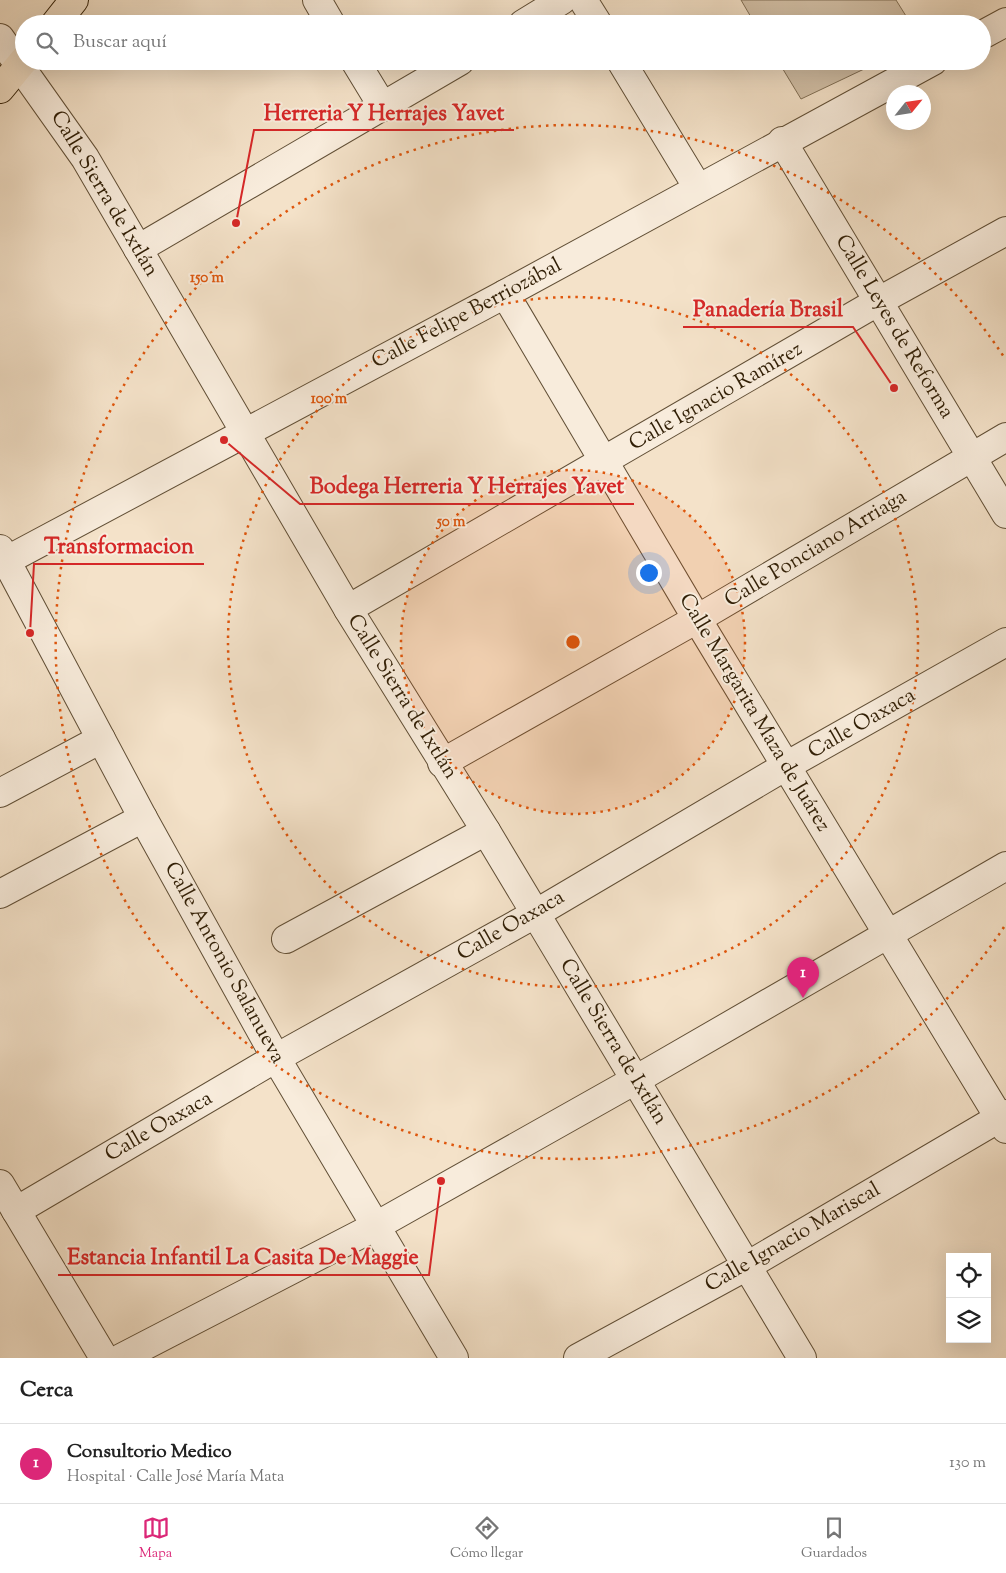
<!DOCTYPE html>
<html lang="es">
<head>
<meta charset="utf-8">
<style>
	:root { --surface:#fff; --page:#f2f2f2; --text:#222; --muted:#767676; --line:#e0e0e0; --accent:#db2777 }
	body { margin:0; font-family:"Sorts Mill Goudy",serif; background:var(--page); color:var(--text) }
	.controls { position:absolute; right:15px; bottom:15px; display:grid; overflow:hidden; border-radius:0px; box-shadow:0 5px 20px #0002 }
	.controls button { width:45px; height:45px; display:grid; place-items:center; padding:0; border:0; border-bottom:1px solid var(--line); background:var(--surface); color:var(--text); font:25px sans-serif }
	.compass { position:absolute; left:886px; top:85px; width:45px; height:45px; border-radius:50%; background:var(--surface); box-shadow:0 5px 20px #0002; rotate:60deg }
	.you { position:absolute; left:648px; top:572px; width:18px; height:18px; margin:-12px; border:4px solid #fff; border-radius:50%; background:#1a73e8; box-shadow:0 0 0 8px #1a73e833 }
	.badge { display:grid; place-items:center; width:32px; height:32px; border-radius:50%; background:var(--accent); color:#fff; font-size:16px; font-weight:700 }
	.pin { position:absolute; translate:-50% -41px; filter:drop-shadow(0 1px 2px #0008) }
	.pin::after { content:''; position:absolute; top:26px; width:18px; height:15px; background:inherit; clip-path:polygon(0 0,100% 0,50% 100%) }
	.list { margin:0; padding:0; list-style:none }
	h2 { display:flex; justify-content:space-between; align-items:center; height:65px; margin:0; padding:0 20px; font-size:21px }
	h2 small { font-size:16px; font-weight:400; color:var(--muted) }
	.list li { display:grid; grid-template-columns:32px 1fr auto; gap:15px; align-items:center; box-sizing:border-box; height:80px; padding:0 20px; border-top:1px solid var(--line) }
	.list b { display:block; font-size:19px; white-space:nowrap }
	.list p { margin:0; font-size:16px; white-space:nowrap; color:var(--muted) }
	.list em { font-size:16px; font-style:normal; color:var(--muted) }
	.icon { flex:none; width:28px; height:28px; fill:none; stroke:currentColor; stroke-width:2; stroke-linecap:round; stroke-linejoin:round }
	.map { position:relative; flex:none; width:1006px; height:1358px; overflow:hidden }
	.search { position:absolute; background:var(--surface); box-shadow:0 5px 20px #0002; left:15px; right:15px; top:15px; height:55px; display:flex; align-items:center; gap:12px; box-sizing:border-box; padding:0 18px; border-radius:28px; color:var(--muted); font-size:19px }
	.sheet { height:145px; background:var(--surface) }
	nav { display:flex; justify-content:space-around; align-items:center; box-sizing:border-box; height:70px; border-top:1px solid var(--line); background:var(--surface); font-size:14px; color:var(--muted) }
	nav a { display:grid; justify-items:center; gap:2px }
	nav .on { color:var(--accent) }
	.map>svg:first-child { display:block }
	.green { fill:#d3c1a8; stroke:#827056 }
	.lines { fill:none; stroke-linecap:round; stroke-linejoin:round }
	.minor-casing { stroke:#614f36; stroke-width:30 }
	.major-casing { stroke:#301e05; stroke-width:30 }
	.minor { stroke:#f8ecdc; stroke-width:28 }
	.major { stroke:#f4e2c9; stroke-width:28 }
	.ring { fill:none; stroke:#df560c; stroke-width:2.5; stroke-dasharray:2.5 5 }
	.labels { text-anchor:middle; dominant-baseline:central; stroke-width:4; stroke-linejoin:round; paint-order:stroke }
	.street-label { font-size:21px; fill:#301e05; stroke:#f8ecdc }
	.centre { fill:#df560c; stroke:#f8ecdc; stroke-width:2.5 }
	.ring-label { font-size:15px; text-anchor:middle; font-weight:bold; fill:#df560c; stroke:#f8ecdc; stroke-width:4; stroke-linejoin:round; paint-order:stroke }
	.leader { fill:none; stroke:#d62828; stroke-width:2 }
	.callout-dot { fill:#d62828; stroke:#f8ecdc; stroke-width:2 }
	.callout-label { font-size:22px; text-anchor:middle; font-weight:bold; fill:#d62828; stroke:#f8ecdc; stroke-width:4; stroke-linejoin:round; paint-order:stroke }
</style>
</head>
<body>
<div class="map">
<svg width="1006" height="1358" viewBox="0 0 1006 1358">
	<rect width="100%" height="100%" fill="#f4e2c9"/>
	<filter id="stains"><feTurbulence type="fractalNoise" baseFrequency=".004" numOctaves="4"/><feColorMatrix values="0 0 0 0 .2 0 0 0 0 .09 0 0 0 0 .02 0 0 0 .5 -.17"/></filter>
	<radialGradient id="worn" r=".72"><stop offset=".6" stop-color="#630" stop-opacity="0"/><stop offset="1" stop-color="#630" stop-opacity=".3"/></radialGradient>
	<g class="green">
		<polygon points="741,0 896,0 911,24 755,24"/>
		<polygon points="778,61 881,61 801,99"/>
	</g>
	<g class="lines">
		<defs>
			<g id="minor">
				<polyline points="317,0 331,24"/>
				<polyline points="583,0 598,24"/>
				<polyline points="523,24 562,0"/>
				<polyline points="982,35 1006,22"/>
				<polyline points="0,38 85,158 348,609 486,831 802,1358"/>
				<polyline points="355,61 383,107"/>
				<polyline points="621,61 698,188"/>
				<polyline points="782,141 1006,514"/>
				<polyline points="138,249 460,61"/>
				<polyline points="505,294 697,619 1006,1129"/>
				<polyline points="0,549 143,818 276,1058 454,1358"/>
				<polyline points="0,564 505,294 933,61"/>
				<polyline points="348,609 879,301 1006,231"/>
				<polyline points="442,763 697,619 1006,437"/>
				<polyline points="0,793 101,739"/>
				<polyline points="0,894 143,818"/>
				<polyline points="286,939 486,831"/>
				<polyline points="0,1184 104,1358"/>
				<polyline points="16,1211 276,1058 535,914 786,766 1006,642"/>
				<polyline points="121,1358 376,1226 637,1079 1006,866"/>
				<polyline points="578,1358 747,1266 1006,1114"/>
			</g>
			<g id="major">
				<polyline points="55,24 74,0"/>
				<polyline points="0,89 24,60"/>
			</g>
		</defs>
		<use href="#minor" class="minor-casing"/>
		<use href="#major" class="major-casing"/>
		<use href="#minor" class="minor"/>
		<use href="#major" class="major"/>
	</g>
	<circle cx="573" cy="642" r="172" fill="#df560c" fill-opacity=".12"/>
	<g class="ring">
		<circle cx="573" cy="642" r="172"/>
		<circle cx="573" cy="642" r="345"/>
		<path d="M1004 927A517 517 0 1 1 1004 357"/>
	</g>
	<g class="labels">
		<g class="street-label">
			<text transform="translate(104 194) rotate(59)">Calle Sierra de Ixtlán</text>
			<text transform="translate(467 314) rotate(-28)">Calle Felipe Berriozábal</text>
			<text transform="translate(894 327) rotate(59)">Calle Leyes de Reforma</text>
			<text transform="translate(716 397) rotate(-30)">Calle Ignacio Ramírez</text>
			<text transform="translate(816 549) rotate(-31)">Calle Ponciano Arriaga</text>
			<text transform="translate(402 697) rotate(58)">Calle Sierra de Ixtlán</text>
			<text transform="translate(754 713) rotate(59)">Calle Margarita Maza de Juárez</text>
			<text transform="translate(862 724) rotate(-30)">Calle Oaxaca</text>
			<text transform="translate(511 926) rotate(-30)">Calle Oaxaca</text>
			<text transform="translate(224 963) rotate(61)">Calle Antonio Salanueva</text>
			<text transform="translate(613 1042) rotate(59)">Calle Sierra de Ixtlán</text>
			<text transform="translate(159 1127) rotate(-30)">Calle Oaxaca</text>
			<text transform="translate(793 1238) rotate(-30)">Calle Ignacio Mariscal</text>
		</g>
	</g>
	<circle cx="573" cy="642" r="8" class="centre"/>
	<g class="ring-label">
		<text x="207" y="282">150 m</text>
		<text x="329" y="403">100 m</text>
		<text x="451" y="526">50 m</text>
	</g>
	<path class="leader" d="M236 223L254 130H514M894 388L853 327H683M224 440L300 504H634M30 633L34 564H204M441 1181L429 1275H58"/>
	<g class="callout-dot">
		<circle cx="236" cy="223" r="5"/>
		<circle cx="894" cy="388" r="5"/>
		<circle cx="224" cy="440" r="5"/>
		<circle cx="30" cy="633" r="5"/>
		<circle cx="441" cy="1181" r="5"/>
	</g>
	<g class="callout-label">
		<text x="384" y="120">Herreria Y Herrajes Yavet</text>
		<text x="768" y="316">Panadería Brasil</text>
		<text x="467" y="493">Bodega Herreria Y Herrajes Yavet</text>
		<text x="119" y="553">Transformacion</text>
		<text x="243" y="1264">Estancia Infantil La Casita De Maggie</text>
	</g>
	<rect width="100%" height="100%" filter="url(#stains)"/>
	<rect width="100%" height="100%" fill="url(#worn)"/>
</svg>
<div class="controls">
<button><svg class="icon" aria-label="locate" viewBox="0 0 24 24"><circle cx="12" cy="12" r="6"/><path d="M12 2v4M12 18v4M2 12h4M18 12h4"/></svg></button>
<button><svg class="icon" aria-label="layers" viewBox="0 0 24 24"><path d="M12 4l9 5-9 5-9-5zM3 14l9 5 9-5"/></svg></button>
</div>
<svg class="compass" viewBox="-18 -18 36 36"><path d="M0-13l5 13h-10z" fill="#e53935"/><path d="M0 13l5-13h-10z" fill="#767676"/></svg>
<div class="you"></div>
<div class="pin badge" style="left:803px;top:998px">1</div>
<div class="search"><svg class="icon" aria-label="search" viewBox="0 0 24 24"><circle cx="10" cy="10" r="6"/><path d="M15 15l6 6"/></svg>Buscar aquí</div>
</div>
<section class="sheet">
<h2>Cerca<small></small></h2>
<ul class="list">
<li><span class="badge">1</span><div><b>Consultorio Medico</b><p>Hospital · Calle José María Mata</p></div><em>130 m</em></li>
</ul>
</section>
<nav>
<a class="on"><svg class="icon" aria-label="map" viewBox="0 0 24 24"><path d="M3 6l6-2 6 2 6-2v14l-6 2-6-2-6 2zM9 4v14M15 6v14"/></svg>Mapa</a>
<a><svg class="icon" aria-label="directions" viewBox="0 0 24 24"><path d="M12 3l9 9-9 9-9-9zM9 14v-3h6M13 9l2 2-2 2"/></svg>Cómo llegar</a>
<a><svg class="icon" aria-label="saved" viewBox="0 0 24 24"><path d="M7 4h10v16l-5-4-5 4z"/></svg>Guardados</a>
</nav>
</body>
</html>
